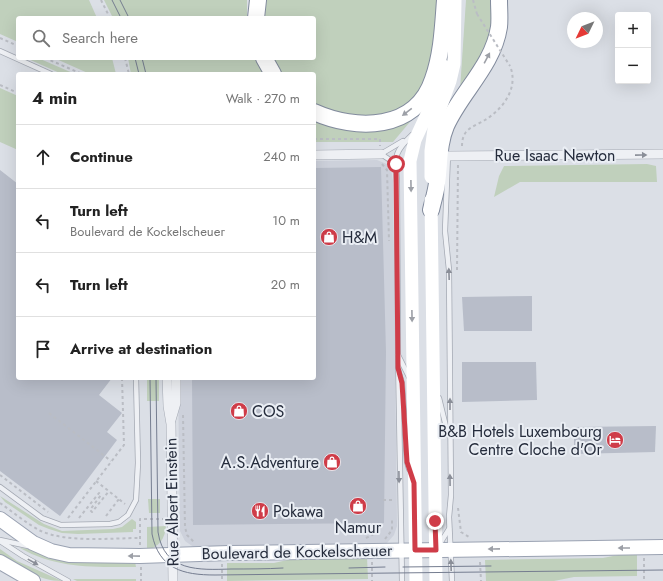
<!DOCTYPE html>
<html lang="en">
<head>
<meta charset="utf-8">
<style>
	:root { --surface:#fff; --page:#f2f2f2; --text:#222; --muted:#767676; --line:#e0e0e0 }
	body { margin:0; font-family:Jost,sans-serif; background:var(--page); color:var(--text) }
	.controls { position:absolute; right:12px; top:12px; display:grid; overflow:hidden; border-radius:4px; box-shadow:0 4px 16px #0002 }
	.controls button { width:36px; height:36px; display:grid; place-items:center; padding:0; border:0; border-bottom:1px solid var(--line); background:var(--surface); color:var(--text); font:20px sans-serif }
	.compass { position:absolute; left:567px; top:12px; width:36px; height:36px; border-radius:50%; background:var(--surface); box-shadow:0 4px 16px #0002; rotate:227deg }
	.stop { position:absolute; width:12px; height:12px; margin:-9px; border:3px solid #cf3c48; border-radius:50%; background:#fff }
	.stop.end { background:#cf3c48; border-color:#fff; box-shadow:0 1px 4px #0008 }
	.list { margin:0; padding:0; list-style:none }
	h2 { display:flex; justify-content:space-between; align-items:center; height:52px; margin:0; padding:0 16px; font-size:17px }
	h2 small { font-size:13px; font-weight:400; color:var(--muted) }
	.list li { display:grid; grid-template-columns:26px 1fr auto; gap:12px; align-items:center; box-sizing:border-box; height:64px; padding:0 16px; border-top:1px solid var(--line) }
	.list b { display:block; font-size:15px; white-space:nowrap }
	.list p { margin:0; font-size:13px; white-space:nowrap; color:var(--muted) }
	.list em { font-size:13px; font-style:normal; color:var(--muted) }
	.icon { flex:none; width:22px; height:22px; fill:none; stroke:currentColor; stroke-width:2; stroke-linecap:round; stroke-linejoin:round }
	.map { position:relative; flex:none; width:663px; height:581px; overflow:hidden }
	.search { position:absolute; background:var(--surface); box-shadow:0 4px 16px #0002; left:16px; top:16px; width:300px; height:44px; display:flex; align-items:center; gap:10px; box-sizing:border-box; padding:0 14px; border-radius:4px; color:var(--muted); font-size:15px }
	.panel { position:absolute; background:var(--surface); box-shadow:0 4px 16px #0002; left:16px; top:72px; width:300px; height:308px; border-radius:4px }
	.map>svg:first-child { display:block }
	.built { fill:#cdd1db }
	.green { fill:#c0d0bc }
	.building { fill:#b8bdc9 }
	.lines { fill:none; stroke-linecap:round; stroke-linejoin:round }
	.service-casing { stroke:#a4a9b3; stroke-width:6 }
	.minor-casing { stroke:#a4a9b3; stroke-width:10 }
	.primary-casing { stroke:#9aa2b2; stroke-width:16 }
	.motorway-casing { stroke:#828b9d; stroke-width:18 }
	.path { stroke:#babdc4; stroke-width:2; stroke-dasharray:3 3; stroke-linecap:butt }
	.service { stroke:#eef0f4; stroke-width:4.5 }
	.minor { stroke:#eef0f4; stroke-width:9 }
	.secondary { stroke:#fff; stroke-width:13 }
	.primary { stroke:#fff; stroke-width:14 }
	.motorway { stroke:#fff; stroke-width:16 }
	.tram { stroke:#757d90; stroke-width:1 }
	.path-bridge { stroke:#babdc4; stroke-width:2; stroke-dasharray:3 3; stroke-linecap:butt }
	.oneway { fill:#9da0a7 }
	.oneway2 { fill:#8a8e98 }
	.route { stroke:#cf3c48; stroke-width:5 }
	.labels { text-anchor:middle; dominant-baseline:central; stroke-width:4; stroke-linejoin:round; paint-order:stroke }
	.street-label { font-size:16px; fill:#252c3c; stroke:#eaeef4 }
	.poi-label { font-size:16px; fill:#252c3c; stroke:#eaeef4; text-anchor:start }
</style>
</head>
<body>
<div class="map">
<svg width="663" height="581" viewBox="0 0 663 581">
	<rect width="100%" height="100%" fill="#dbdfe6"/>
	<polygon class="built" points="377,160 389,165 391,169 393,181 397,526 394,535 387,543 380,546 195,548 185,541 180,531 178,378 314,378 314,161"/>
	<g class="green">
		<polygon points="0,0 89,0 97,18 18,18 18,42 0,34"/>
		<polygon points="104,0 247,0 247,18 113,18"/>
		<path d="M266 0H437C437 24 435 40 430 64 429 69 428 76 426 81 407 125 349 122 314 103V74H282L273 58H314V18H265Z"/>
		<polygon points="466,0 495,0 493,20 485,49 460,90"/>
		<polygon points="26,58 38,58 75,74 62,74"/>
		<polygon points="54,58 112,58 116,74 90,74"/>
		<polygon points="128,58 256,58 264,74 131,74"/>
		<polygon points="0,88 18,96 18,150 0,142"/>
		<polygon points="420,110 393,142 314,142 314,118 323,122"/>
		<polygon points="647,164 656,166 657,182 520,182 494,197 499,176 504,166"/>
		<rect x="147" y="380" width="12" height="21"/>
		<polygon points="0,496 44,524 62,531 113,529 122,527 132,519 136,522 136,529 133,529 133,532 78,534 62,533 49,529 39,525 5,502"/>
		<polygon points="148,499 160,499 160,513 149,513"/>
		<path d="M166 526C165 539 159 547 147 550V527Z"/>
		<path d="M20 548 135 561 136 567C95 567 57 569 20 548Z"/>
		<path d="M0 549 17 561 62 581C39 581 20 567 0 556Z"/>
		<polygon points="628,553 637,553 637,576 574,577 554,581 486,581 485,560 603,558"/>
		<polygon points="367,557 368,579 227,581 227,563 274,563 296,558"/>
		<polygon points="73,579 136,579 136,581 77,581"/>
	</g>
	<g class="building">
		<polygon points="381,167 386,352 384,523 193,525 192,378 314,378 314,168"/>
		<polygon points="0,170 18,184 18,378 112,378 99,395 122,413 107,432 117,440 60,516 0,471"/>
		<polygon points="532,296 532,331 464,331 462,297"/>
		<polygon points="462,362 536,362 537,400 462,402"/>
		<polygon points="656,426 655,452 574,454 574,427"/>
	</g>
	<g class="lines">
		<defs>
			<g id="service">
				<polyline points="0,51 51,74"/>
				<polyline points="448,154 445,231 449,270 451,495 449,517 452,581"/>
				<polyline points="396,164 381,154 403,141"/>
				<polyline points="398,355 409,377"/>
				<polyline points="399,373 402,383 407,462 409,469"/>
				<polyline points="439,398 448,435"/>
				<polyline points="0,487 42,518 61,525 110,524 119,522 128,515 136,500 138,463 136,378"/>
				<polyline points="0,540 28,546"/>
				<polyline points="0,541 23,556 68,581"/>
				<polyline points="439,545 449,529"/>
				<path d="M402 581 398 353 397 183C396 157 392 154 412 135"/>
			</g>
			<g id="minor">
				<polyline points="314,155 381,154"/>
				<polyline points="448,156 663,154"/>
				<polyline points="167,378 168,406 171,424 173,581"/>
				<polyline points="171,420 176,403 176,378"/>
			</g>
			<g id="primary">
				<polyline points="0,519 33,543 51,551 69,555 140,556 229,553 663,547"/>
				<polyline points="0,562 33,581"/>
			</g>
			<g id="motorway">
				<polyline points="256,18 258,0"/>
				<polyline points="264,58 273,74"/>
				<path d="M314 112C356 131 416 131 433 79 442 54 443 26 445 0"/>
				<path d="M431 210C433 201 436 192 437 183 440 163 438 145 446 126 461 92 493 66 499 27 500 19 499 9 499 0"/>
			</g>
		</defs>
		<use href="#service" class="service-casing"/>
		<use href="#minor" class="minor-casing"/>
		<use href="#primary" class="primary-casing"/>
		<use href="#motorway" class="motorway-casing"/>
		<g class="path">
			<polyline points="101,0 110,18"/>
			<polyline points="473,0 477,14"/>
			<polyline points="0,38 18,46"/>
			<polyline points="45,58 82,74"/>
			<polyline points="125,58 129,74"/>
			<polyline points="0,85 18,93"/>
			<polyline points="314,139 380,139 380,146"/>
			<path d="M462 146C462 141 463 136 466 132 471 126 479 124 485 120 503 109 519 88 510 66"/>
			<polyline points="382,164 387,170 389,241"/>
			<polyline points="457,270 458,164"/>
			<polyline points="49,413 111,461"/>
			<polyline points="183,415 185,527 187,535 194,542"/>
			<polyline points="0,475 48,512"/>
			<polyline points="96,481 125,504"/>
			<polyline points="383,500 392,500"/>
			<path d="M0 503C13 512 27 524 41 531 68 543 111 538 140 538"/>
			<polyline points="458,508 461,532 469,537"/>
			<polyline points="106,516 119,499"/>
			<polyline points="68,518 124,445 122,378"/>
			<polyline points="79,518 99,493 101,495 90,510 92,512 109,491"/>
			<polyline points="366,538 380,531 380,523"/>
			<polyline points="385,539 392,530 392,518"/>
			<polyline points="140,545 140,519 163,519"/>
			<polyline points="644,558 644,581"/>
			<polyline points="372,562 372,581"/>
			<polyline points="480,562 481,581"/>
			<polyline points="222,564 222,581"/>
			<polyline points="141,567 141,581"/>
		</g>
		<use href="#service" class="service"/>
		<use href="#minor" class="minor"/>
		<g class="secondary">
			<polyline points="431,177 431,151 435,122 450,81 454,64 455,0"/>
			<polyline points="431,200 436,581"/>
			<polyline points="416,581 410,161 415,140 440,86 444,66"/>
		</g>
		<use href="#primary" class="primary"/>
		<use href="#motorway" class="motorway"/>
		<g class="tram">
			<polyline points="112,0 121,18"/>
			<polyline points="120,0 129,18"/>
			<polyline points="135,58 139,74"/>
			<polyline points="142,58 146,74"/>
			<path d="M150 378 152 534C159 569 183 575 215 575L663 570"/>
			<path d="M156 378 158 532C164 572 199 570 231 569 248 569 266 569 283 568"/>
			<polyline points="403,567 491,566"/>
			<polyline points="349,568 385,567"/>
		</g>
		<polyline class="path-bridge" points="477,14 510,66"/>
	</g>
	<defs><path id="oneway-solid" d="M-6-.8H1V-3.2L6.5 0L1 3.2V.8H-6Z"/></defs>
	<g class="oneway">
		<use href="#oneway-solid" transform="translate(487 58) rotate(-62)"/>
		<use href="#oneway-solid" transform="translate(407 112) rotate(143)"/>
		<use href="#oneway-solid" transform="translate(411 186) rotate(89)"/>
		<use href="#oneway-solid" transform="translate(412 316) rotate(89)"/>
		<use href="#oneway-solid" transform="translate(624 548) rotate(180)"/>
		<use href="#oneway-solid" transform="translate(494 549) rotate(179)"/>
		<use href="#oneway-solid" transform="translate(134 556) rotate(-179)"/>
	</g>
	<g class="oneway2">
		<use href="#oneway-solid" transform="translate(641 155) rotate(-1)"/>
		<use href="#oneway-solid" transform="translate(449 274) rotate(-92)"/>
		<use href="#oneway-solid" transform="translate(450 404) rotate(-90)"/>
		<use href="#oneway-solid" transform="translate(399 477) rotate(89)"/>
		<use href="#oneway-solid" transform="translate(450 480) rotate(-91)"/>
		<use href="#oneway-solid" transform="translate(33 562) rotate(29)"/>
		<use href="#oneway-solid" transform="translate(451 565) rotate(-92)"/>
	</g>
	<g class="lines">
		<polyline class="route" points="396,164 398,368 402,383 407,462 414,483 415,550 436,550 435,521"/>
	</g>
	<defs>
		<symbol id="shop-disc" viewBox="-11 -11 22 22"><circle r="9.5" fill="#cf3c48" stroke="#eaeef4"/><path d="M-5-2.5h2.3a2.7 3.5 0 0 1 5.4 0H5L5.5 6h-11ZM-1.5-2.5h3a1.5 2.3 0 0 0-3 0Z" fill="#fff"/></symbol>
		<symbol id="hotel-disc" viewBox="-11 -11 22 22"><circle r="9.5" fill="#cf3c48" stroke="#eaeef4"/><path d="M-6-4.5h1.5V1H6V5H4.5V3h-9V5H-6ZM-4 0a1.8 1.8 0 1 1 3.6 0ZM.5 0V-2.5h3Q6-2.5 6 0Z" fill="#fff"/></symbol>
		<symbol id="restaurant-disc" viewBox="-11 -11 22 22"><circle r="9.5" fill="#cf3c48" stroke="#eaeef4"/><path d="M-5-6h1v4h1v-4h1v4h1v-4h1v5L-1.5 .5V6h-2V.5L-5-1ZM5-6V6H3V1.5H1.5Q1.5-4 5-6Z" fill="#fff"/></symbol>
	</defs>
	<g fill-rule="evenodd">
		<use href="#shop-disc" x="319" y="227" width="20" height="20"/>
		<use href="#shop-disc" x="229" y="401" width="20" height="20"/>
		<use href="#hotel-disc" x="605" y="430" width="20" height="20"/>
		<use href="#shop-disc" x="322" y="452" width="20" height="20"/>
		<use href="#shop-disc" x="348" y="496" width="20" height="20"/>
		<use href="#restaurant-disc" x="250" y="501" width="20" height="20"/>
	</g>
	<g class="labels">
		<g class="street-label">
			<text x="555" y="155">Rue Isaac Newton</text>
			<text transform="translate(172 502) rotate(-91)">Rue Albert Einstein</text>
			<text transform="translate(297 552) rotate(-1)">Boulevard de Kockelscheuer</text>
		</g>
		<g class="poi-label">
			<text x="342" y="237">H&amp;M</text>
			<text x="252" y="411">COS</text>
			<text x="602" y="431" text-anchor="end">B&amp;B Hotels Luxembourg<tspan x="602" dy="18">Centre Cloche d'Or</tspan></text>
			<text x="319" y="462" text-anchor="end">A.S.Adventure</text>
			<text x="273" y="511">Pokawa</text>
			<text x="358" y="527" text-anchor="middle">Namur</text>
		</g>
	</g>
</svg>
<div class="controls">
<button>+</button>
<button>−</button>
</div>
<svg class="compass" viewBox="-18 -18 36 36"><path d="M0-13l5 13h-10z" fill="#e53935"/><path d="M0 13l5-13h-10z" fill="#767676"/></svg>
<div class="stop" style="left:396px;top:164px"></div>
<div class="stop end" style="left:435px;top:521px"></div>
<div class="search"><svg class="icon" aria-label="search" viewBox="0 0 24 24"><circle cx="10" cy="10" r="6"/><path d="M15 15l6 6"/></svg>Search here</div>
<section class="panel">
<h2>4 min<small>Walk · 270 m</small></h2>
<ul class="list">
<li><svg class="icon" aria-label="ahead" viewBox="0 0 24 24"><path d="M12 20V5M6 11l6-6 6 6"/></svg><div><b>Continue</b></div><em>240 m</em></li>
<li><svg class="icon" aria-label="left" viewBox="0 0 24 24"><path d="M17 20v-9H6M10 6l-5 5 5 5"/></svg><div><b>Turn left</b><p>Boulevard de Kockelscheuer</p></div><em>10 m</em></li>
<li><svg class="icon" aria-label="left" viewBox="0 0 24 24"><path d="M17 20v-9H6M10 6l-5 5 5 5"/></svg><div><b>Turn left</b></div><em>20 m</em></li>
<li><svg class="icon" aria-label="arrive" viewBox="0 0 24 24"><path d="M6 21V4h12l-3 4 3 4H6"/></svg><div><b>Arrive at destination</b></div></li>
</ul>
</section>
</div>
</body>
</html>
